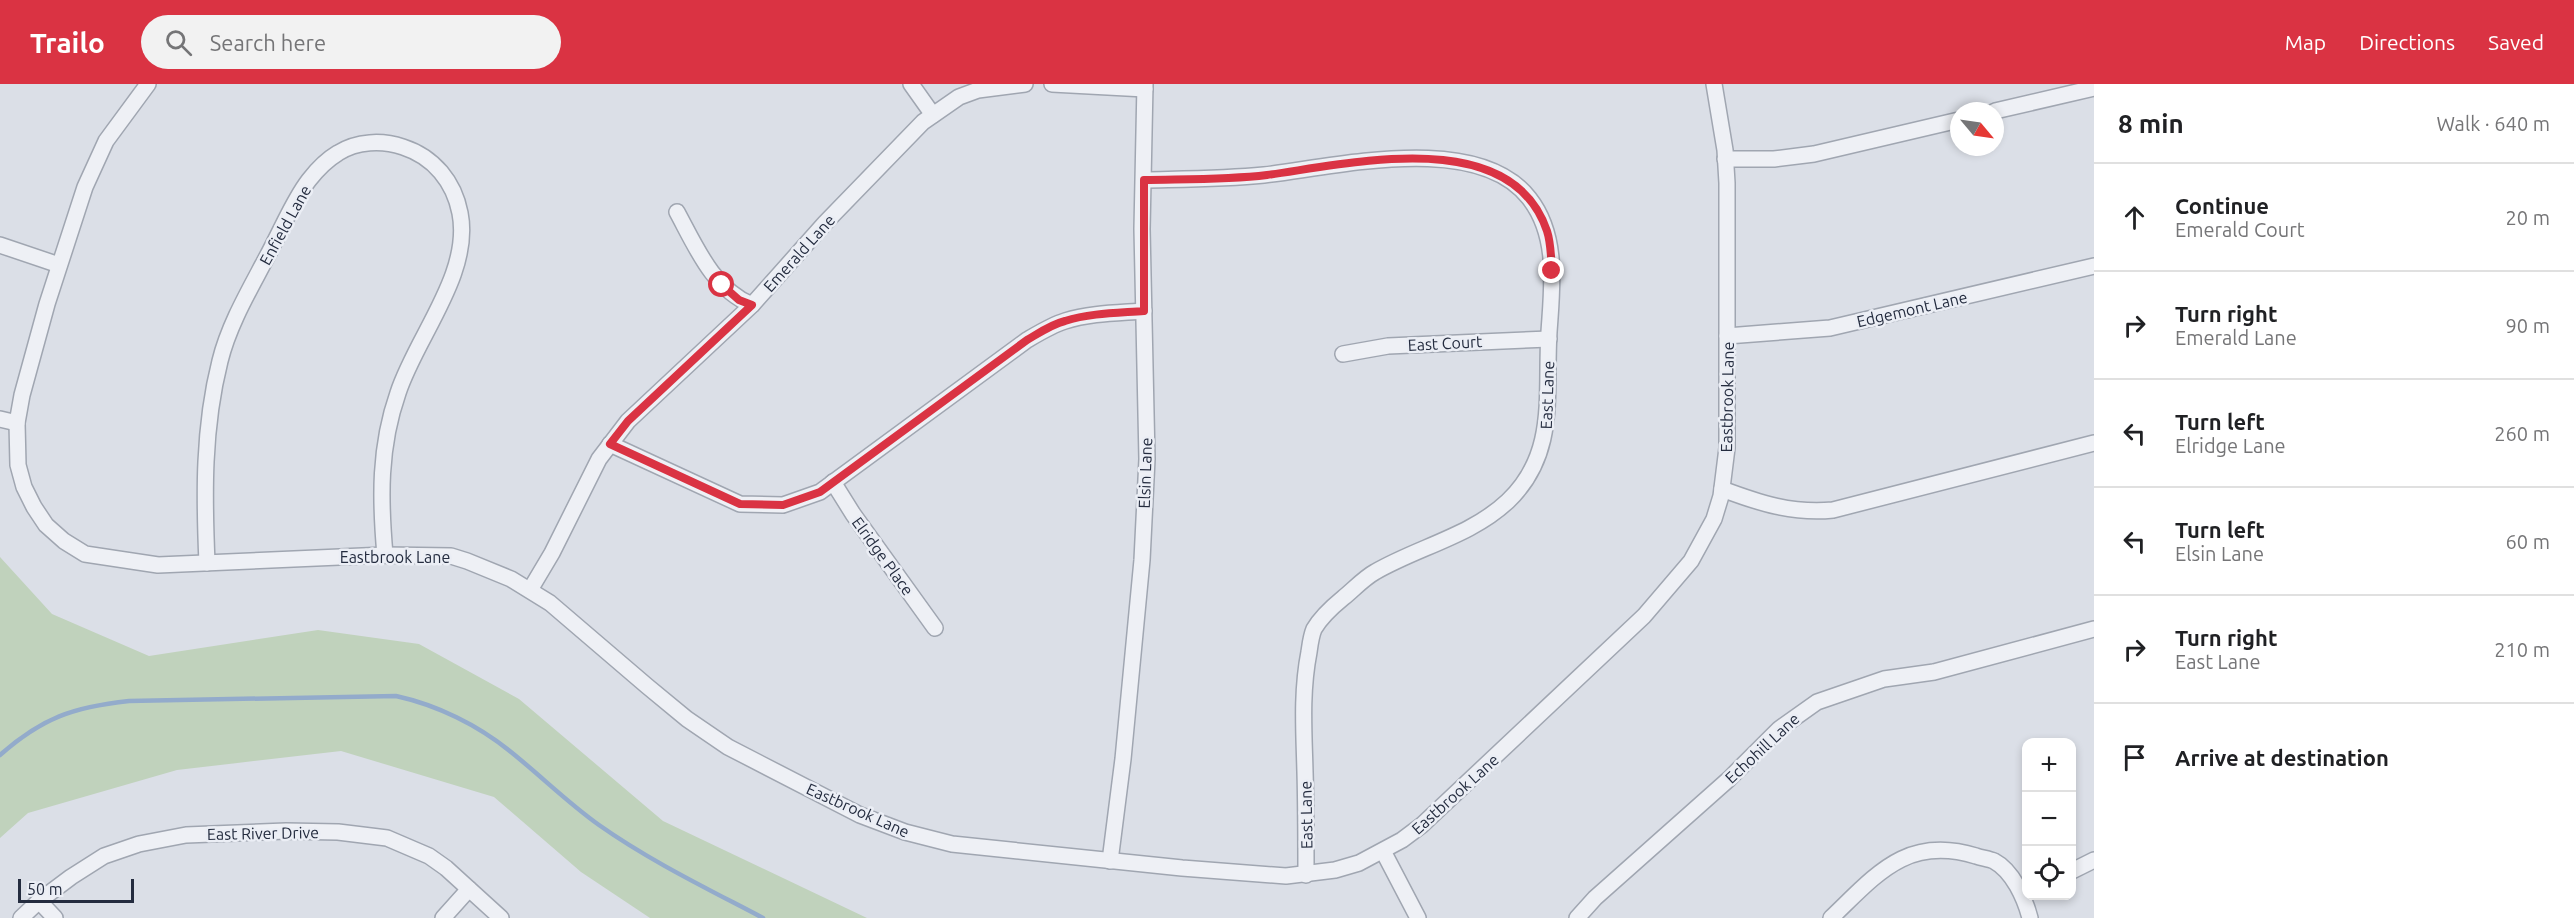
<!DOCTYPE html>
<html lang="en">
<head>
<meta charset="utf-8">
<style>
	:root { --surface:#fff; --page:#f2f2f2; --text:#202124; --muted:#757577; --line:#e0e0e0; --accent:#da3343 }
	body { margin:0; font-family:Ubuntu,sans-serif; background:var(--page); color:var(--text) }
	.controls { position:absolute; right:18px; bottom:18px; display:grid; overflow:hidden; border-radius:12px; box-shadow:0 3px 9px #0003 }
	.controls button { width:54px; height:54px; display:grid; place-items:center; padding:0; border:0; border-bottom:2px solid var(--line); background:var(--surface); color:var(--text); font:30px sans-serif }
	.compass { position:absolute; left:1950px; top:18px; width:54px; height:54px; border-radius:50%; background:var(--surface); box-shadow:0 3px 9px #0003; rotate:119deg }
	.scale { position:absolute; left:18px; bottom:15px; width:116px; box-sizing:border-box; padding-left:6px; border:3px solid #242c3f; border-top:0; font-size:16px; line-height:21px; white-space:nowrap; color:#242c3f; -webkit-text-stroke:4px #ebeef5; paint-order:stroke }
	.stop { position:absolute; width:18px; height:18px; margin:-14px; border:4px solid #da3343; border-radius:50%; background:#fff }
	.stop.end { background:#da3343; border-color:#fff; box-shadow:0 2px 6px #0008 }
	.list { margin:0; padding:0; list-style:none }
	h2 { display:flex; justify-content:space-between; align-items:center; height:78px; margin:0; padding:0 24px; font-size:26px }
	h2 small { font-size:20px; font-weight:400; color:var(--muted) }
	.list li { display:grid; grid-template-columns:39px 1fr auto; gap:18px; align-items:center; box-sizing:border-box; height:108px; padding:0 24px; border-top:2px solid var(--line) }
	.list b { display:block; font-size:22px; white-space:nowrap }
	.list p { margin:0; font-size:20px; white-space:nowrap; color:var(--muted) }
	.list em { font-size:20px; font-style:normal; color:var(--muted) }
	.icon { flex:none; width:33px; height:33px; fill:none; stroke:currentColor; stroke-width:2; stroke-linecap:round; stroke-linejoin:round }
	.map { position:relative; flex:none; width:2094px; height:834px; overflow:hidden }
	header { display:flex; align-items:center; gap:36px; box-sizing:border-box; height:84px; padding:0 30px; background:var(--accent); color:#fff }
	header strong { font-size:28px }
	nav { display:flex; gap:33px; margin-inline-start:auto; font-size:21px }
	.search { width:420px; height:54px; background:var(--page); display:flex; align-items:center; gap:15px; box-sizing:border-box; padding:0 21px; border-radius:33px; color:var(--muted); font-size:22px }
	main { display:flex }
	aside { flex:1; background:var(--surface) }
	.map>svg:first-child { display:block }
	.green { fill:#c0d2bc }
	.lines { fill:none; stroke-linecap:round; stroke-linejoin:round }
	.stream { stroke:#93abcb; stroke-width:4.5 }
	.street-casing { stroke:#a0a6b1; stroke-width:18 }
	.street { stroke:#eef0f5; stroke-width:15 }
	.route { stroke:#da3343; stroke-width:8 }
	.labels { text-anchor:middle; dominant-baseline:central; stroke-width:5; stroke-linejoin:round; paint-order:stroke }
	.street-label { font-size:16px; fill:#242c3f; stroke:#ebeef5 }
</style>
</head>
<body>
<header>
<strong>Trailo</strong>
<div class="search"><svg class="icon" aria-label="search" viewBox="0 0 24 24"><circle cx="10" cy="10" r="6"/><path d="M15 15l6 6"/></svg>Search here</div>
<nav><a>Map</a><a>Directions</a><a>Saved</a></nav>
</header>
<main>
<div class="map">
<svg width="2094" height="834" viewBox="0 0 2094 834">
	<rect width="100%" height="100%" fill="#dbdfe7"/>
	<polygon class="green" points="0,473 52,530 149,572 318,546 419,560 519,615 663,737 867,834 650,834 581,788 494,713 341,667 177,686 28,729 0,754"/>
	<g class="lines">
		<path class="stream" d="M0 671C42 634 73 623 129 617L396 612C437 621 478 641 511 668 541 692 568 719 599 741 650 777 708 805 763 834"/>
		<defs>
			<g id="street">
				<polyline points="148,0 106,57 85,103 47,220 22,311 17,339 18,381 24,403 34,423 46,441 64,457 85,470 158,481 385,471 451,472 467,477 511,495 550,519 647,602 687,635 728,663 860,731 905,748 952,760 1182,784 1286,792 1335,786 1359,779 1402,756 1422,741 1644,532 1691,477 1714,435 1721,412 1727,364 1727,99 1725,66 1714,0"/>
				<polyline points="911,0 933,31"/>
				<polyline points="1052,0 1145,5"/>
				<polyline points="1995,27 2094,4"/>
				<polyline points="1725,75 1774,75 1814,70 1959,36"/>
				<path d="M1144 96C1184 95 1224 95 1264 91 1335 83 1477 47 1529 114 1559 152 1552 203 1549 248 1545 310 1558 369 1508 417 1471 452 1418 463 1375 488 1364 494 1353 506 1343 514 1332 523 1321 533 1314 545 1311 552 1310 561 1309 568 1301 609 1304 648 1305 688 1306 722 1306 757 1306 791"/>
				<path d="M677 128C696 163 713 205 752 221"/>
				<polyline points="0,161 59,181"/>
				<polyline points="1727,252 1830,244 2094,182"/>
				<polyline points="1343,270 1388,262 1549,255"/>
				<polyline points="0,335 17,339"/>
				<path d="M610 360 740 420 783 421 820 408 1027 256C1039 249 1052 241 1065 237 1090 229 1118 229 1144 227"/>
				<polyline points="833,398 853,430 935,544"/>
				<path d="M1722 405C1759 419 1793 430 1833 426L2094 359"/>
				<path d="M207 479C204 411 203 344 220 277 230 236 255 197 274 159 285 138 295 114 309 96 316 87 328 75 338 69 357 57 382 56 403 63 434 73 454 98 460 129 472 190 416 253 398 309 379 363 380 415 385 471"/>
				<polyline points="530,506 552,469 599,375 628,337 752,221 825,139 923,38 959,13 978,6 1025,0"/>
				<polyline points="1383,767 1418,834"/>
				<polyline points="1110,777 1123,675 1142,476 1147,375 1142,145 1145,0"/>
				<polyline points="2072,787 2094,776"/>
				<polyline points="39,817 55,834"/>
				<polyline points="21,834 39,817 71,793 104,772 139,760 186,751 286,747 338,748 387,754 429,772 446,784 501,834"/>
				<polyline points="443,834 469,805"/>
				<polyline points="1577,834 1595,814 1729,695 1779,645 1817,618 1884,595 1934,588 2094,545"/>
				<path d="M1831 834C1877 790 1907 751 1976 772 1982 774 1989 775 1994 777 2013 787 2025 815 2030 834"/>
			</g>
		</defs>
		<use href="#street" class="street-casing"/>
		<use href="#street" class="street"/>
	</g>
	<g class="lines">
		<path class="route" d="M722 201 739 216 752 221 628 337 610 360 740 420 783 421 820 408 1027 256C1039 249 1052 240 1065 237 1090 229 1118 229 1144 227V96C1185 95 1226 96 1267 91 1349 80 1511 40 1547 147 1551 159 1551 174 1552 187"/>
	</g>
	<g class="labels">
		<g class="street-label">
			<text transform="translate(285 141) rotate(-61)">Enfield Lane</text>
			<text transform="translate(799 169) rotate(-48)">Emerald Lane</text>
			<text transform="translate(1912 225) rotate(-13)">Edgemont Lane</text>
			<text transform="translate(1445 259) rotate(-3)">East Court</text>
			<text transform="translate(1547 311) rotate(-88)">East Lane</text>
			<text transform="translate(1727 313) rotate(-89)">Eastbrook Lane</text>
			<text transform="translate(1145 389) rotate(-88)">Elsin Lane</text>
			<text transform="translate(883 472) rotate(54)">Elridge Place</text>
			<text x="395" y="473">Eastbrook Lane</text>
			<text transform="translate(1762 664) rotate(-43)">Echohill Lane</text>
			<text transform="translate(1455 710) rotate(-42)">Eastbrook Lane</text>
			<text transform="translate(858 726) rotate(24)">Eastbrook Lane</text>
			<text transform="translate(1306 731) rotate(-91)">East Lane</text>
			<text transform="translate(263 749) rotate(-1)">East River Drive</text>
		</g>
	</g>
</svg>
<div class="controls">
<button>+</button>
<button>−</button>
<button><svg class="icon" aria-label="locate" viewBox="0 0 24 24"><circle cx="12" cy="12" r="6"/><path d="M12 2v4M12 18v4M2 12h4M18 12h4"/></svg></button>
</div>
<svg class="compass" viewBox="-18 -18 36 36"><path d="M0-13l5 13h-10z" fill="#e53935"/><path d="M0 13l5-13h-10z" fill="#757577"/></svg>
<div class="scale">50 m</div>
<div class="stop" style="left:722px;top:201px"></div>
<div class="stop end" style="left:1552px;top:187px"></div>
</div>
<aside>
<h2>8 min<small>Walk · 640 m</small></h2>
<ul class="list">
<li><svg class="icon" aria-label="ahead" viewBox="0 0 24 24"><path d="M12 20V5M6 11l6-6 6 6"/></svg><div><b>Continue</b><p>Emerald Court</p></div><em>20 m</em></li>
<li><svg class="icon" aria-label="right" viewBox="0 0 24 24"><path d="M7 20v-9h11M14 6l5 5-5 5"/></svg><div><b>Turn right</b><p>Emerald Lane</p></div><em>90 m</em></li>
<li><svg class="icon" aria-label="left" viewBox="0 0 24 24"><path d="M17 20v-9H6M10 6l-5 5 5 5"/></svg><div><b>Turn left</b><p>Elridge Lane</p></div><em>260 m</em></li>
<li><svg class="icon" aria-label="left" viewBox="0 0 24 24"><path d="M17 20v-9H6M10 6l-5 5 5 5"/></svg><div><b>Turn left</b><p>Elsin Lane</p></div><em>60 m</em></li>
<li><svg class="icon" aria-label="right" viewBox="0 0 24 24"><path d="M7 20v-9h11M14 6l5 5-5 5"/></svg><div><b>Turn right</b><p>East Lane</p></div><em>210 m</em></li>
<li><svg class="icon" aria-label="arrive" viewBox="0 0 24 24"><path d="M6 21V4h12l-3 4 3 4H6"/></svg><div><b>Arrive at destination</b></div></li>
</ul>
</aside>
</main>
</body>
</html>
